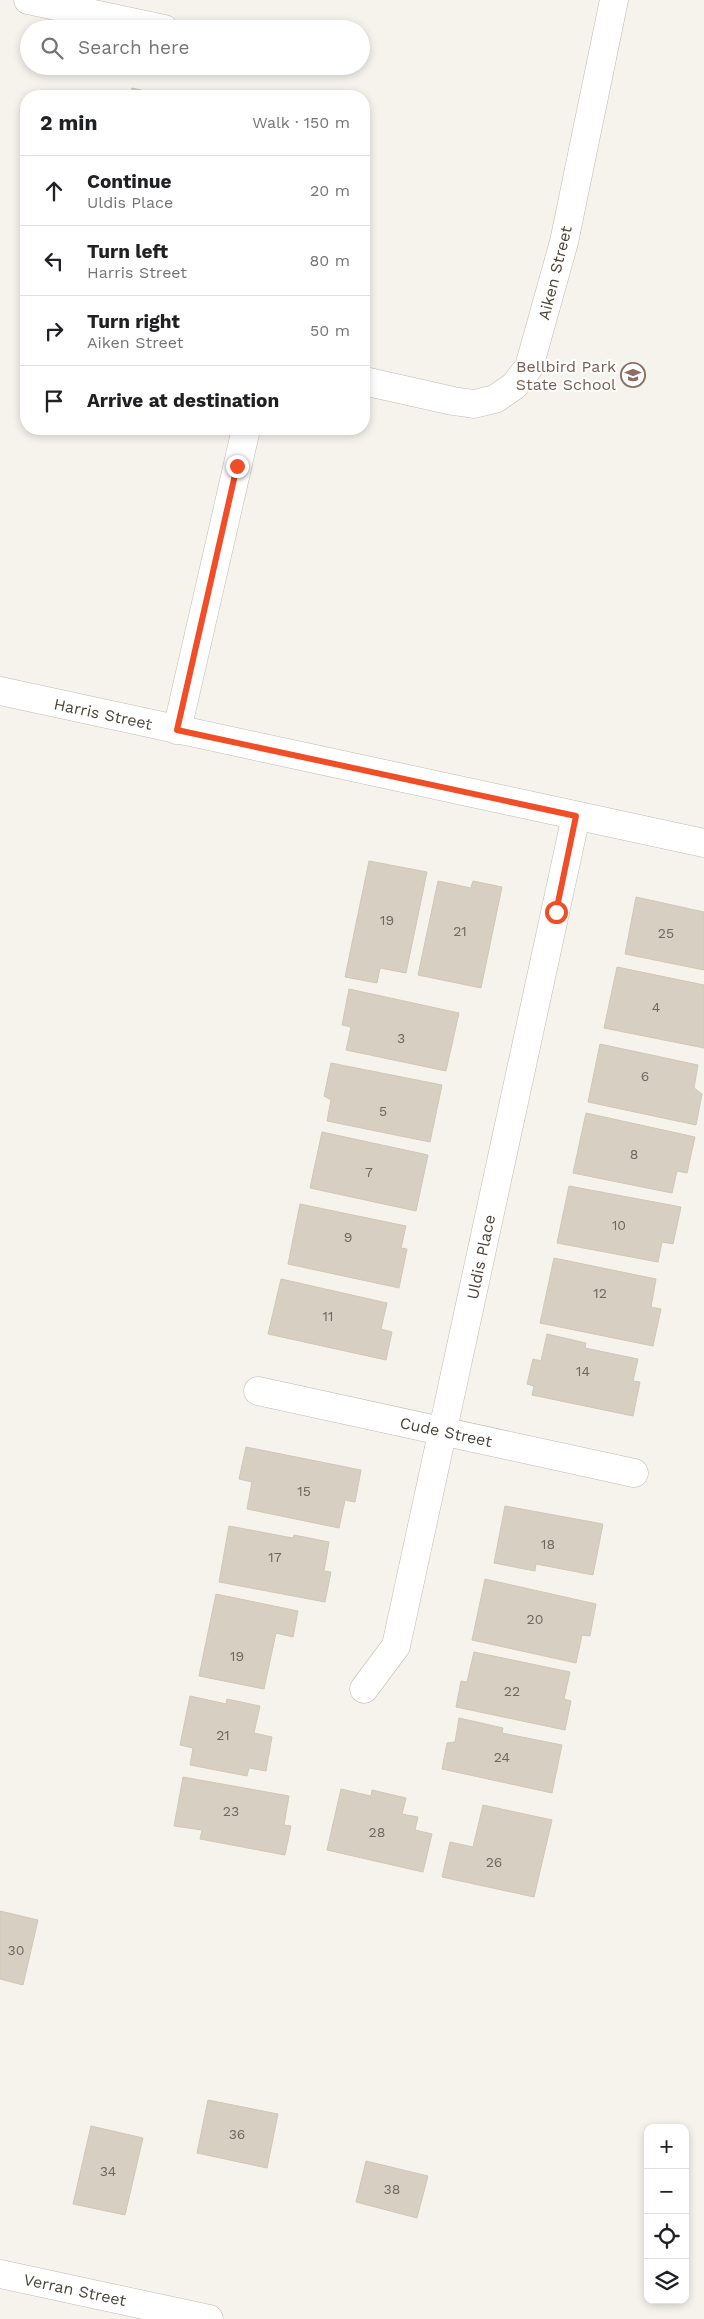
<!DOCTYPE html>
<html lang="en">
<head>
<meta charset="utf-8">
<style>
	:root { --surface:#fff; --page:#f6f6f6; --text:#202124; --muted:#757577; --line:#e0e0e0 }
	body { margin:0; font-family:"Work Sans",sans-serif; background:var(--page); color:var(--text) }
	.controls { position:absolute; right:15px; bottom:15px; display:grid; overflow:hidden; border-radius:10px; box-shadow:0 2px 8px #0003 }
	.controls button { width:45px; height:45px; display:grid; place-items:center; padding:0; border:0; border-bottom:1px solid var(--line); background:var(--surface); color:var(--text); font:25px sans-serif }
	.stop { position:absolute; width:15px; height:15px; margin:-11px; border:4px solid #f14d27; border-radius:50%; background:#fff }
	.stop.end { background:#f14d27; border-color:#fff; box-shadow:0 1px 5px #0008 }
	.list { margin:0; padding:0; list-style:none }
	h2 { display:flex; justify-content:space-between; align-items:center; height:65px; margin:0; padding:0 20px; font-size:21px }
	h2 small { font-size:16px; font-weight:400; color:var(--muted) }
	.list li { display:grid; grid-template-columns:32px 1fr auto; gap:15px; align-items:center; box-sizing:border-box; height:70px; padding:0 20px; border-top:1px solid var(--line) }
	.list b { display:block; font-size:19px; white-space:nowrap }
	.list p { margin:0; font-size:16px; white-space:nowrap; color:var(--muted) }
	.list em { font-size:16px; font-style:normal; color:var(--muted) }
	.icon { flex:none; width:28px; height:28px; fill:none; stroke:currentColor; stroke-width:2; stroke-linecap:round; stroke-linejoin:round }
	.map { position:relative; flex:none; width:704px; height:2319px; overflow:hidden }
	.search { position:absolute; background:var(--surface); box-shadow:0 2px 8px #0003; left:20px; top:20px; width:350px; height:55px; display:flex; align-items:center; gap:12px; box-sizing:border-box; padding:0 18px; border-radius:28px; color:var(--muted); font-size:19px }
	.panel { position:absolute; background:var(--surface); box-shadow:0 2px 8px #0003; left:20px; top:90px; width:350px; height:345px; border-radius:20px }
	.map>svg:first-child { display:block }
	.building { fill:#d7cfc2; stroke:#d1c7b5 }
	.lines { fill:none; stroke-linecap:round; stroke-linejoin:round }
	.street-casing { stroke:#c1bbaf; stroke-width:29 }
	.street { stroke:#fff; stroke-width:28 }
	.route { stroke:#f14d27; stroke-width:6 }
	.labels { text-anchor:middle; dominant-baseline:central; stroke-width:4; stroke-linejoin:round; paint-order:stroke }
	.number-label { font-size:14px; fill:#6d675c }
	.street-label { font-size:16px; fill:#4a443a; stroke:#fff }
	.education-label { font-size:16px; fill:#785e54; stroke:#fff; text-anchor:end }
</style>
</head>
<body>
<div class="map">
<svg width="704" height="2319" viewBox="0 0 704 2319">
	<rect width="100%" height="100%" fill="#f5f3ec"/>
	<g class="building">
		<polygon points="132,88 169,96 131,96"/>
		<polygon points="369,861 427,872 406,973 380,968 377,983 345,977"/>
		<polygon points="438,881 471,888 473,881 502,887 481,988 418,975"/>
		<polygon points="636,897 704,912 704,970 625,954"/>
		<polygon points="617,967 704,985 704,1048 604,1028"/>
		<polygon points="349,989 459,1013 446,1071 346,1050 351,1027 342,1025"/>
		<polygon points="600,1044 698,1065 694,1088 702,1094 696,1125 588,1102"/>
		<polygon points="331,1063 442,1085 430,1142 327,1121 331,1100 324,1096"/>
		<polygon points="586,1113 695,1137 687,1173 677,1171 672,1193 573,1173"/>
		<polygon points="322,1132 428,1155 416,1211 310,1188"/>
		<polygon points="569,1186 681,1207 673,1244 662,1242 658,1262 557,1243"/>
		<polygon points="300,1204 406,1226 401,1248 407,1249 399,1288 288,1264"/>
		<polygon points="554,1258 656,1279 651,1307 661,1309 653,1346 540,1323"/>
		<polygon points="281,1279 387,1303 381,1329 392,1332 386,1360 268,1334"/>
		<polygon points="547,1334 586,1343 585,1348 638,1359 633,1381 640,1382 633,1416 532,1395 534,1386 527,1384 533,1359 541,1361"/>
		<polygon points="246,1447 361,1470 355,1502 345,1500 339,1528 247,1509 252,1482 239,1479"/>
		<polygon points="505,1506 603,1524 593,1575 536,1564 535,1571 494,1563"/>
		<polygon points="229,1526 293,1538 294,1535 329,1542 324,1571 331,1572 325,1602 219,1582"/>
		<polygon points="485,1579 596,1604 590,1636 582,1635 576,1663 472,1640"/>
		<polygon points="216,1594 298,1611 293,1637 276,1633 264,1689 199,1676"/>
		<polygon points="474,1652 570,1672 564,1699 571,1701 565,1730 456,1707 461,1681 467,1682"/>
		<polygon points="190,1696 226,1704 227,1699 260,1706 254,1733 272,1737 266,1771 249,1768 247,1776 190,1765 193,1748 180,1745"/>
		<polygon points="459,1718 503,1728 502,1733 562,1745 552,1793 442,1769 447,1743 455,1742"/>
		<polygon points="183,1777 289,1796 284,1825 291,1826 285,1855 200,1839 202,1830 174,1826"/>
		<polygon points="341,1789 371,1796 372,1790 406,1798 402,1814 418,1817 415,1830 432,1834 423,1872 327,1850"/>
		<polygon points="483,1805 552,1820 534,1897 442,1877 450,1842 473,1847"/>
		<polygon points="0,1911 38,1920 23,1985 0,1979"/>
		<polygon points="208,2100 278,2114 267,2168 197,2153"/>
		<polygon points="91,2126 143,2138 125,2215 73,2204"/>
		<polygon points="366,2161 428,2176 417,2218 356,2202"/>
	</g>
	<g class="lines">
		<defs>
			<g id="street">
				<polyline points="28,0 164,29"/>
				<polyline points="364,381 453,401 474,404 495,399 514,386 529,367 564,242 614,0"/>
				<polyline points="0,691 704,843"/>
				<polyline points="177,730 246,429"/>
				<polyline points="258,1391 634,1473"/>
				<polyline points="364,1689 396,1646 576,816"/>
				<polyline points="0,2274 209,2319"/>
			</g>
		</defs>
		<use href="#street" class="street-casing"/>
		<use href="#street" class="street"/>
	</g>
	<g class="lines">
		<polyline class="route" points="237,466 177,730 576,816 556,912"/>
	</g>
	<defs>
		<symbol id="school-ring" viewBox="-11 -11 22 22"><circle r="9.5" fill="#fff" stroke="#8d6e63" stroke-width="1.5"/><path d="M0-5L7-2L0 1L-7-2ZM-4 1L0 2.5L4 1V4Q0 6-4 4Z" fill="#8d6e63"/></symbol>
	</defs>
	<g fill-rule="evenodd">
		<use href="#school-ring" x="619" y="361" width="28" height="28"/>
	</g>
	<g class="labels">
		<g class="number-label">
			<text x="387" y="920">19</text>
			<text x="460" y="931">21</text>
			<text x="666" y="933">25</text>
			<text x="656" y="1007">4</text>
			<text x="401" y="1038">3</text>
			<text x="645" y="1076">6</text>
			<text x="383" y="1111">5</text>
			<text x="634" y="1154">8</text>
			<text x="369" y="1172">7</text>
			<text x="619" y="1225">10</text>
			<text x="348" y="1237">9</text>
			<text x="600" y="1293">12</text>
			<text x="328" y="1316">11</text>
			<text x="583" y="1371">14</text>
			<text x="304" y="1491">15</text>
			<text x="548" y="1544">18</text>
			<text x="275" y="1557">17</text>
			<text x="535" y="1619">20</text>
			<text x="237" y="1656">19</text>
			<text x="512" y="1691">22</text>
			<text x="223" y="1735">21</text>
			<text x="502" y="1757">24</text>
			<text x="231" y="1811">23</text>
			<text x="377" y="1832">28</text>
			<text x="494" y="1862">26</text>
			<text x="16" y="1950">30</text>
			<text x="237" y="2134">36</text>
			<text x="108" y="2171">34</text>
			<text x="392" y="2189">38</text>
		</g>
		<g class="street-label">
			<text transform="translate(555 273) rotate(-76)">Aiken Street</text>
			<text transform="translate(103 714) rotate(12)">Harris Street</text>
			<text transform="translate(481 1257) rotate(-78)">Uldis Place</text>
			<text transform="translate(446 1432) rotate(12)">Cude Street</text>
			<text transform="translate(75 2290) rotate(12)">Verran Street</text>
		</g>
		<g class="education-label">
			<text x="616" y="366">Bellbird Park<tspan x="616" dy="18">State School</tspan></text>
		</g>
	</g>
</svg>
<div class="controls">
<button>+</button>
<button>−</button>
<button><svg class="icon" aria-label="locate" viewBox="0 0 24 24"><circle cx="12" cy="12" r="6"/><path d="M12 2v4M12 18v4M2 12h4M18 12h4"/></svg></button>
<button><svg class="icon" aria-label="layers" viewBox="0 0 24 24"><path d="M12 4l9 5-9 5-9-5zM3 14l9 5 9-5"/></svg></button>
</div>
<div class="stop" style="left:556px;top:912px"></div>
<div class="stop end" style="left:237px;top:466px"></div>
<div class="search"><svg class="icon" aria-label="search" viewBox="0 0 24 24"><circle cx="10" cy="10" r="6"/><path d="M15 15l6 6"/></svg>Search here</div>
<section class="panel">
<h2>2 min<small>Walk · 150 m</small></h2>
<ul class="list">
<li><svg class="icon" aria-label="ahead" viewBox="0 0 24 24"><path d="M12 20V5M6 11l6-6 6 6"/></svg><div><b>Continue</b><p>Uldis Place</p></div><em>20 m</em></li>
<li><svg class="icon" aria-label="left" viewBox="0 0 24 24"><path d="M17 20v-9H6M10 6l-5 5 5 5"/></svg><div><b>Turn left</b><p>Harris Street</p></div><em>80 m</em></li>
<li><svg class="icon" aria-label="right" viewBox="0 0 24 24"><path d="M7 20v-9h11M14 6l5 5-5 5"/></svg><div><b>Turn right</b><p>Aiken Street</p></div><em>50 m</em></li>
<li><svg class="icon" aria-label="arrive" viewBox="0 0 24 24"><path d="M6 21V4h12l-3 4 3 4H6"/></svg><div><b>Arrive at destination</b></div></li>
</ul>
</section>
</div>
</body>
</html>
